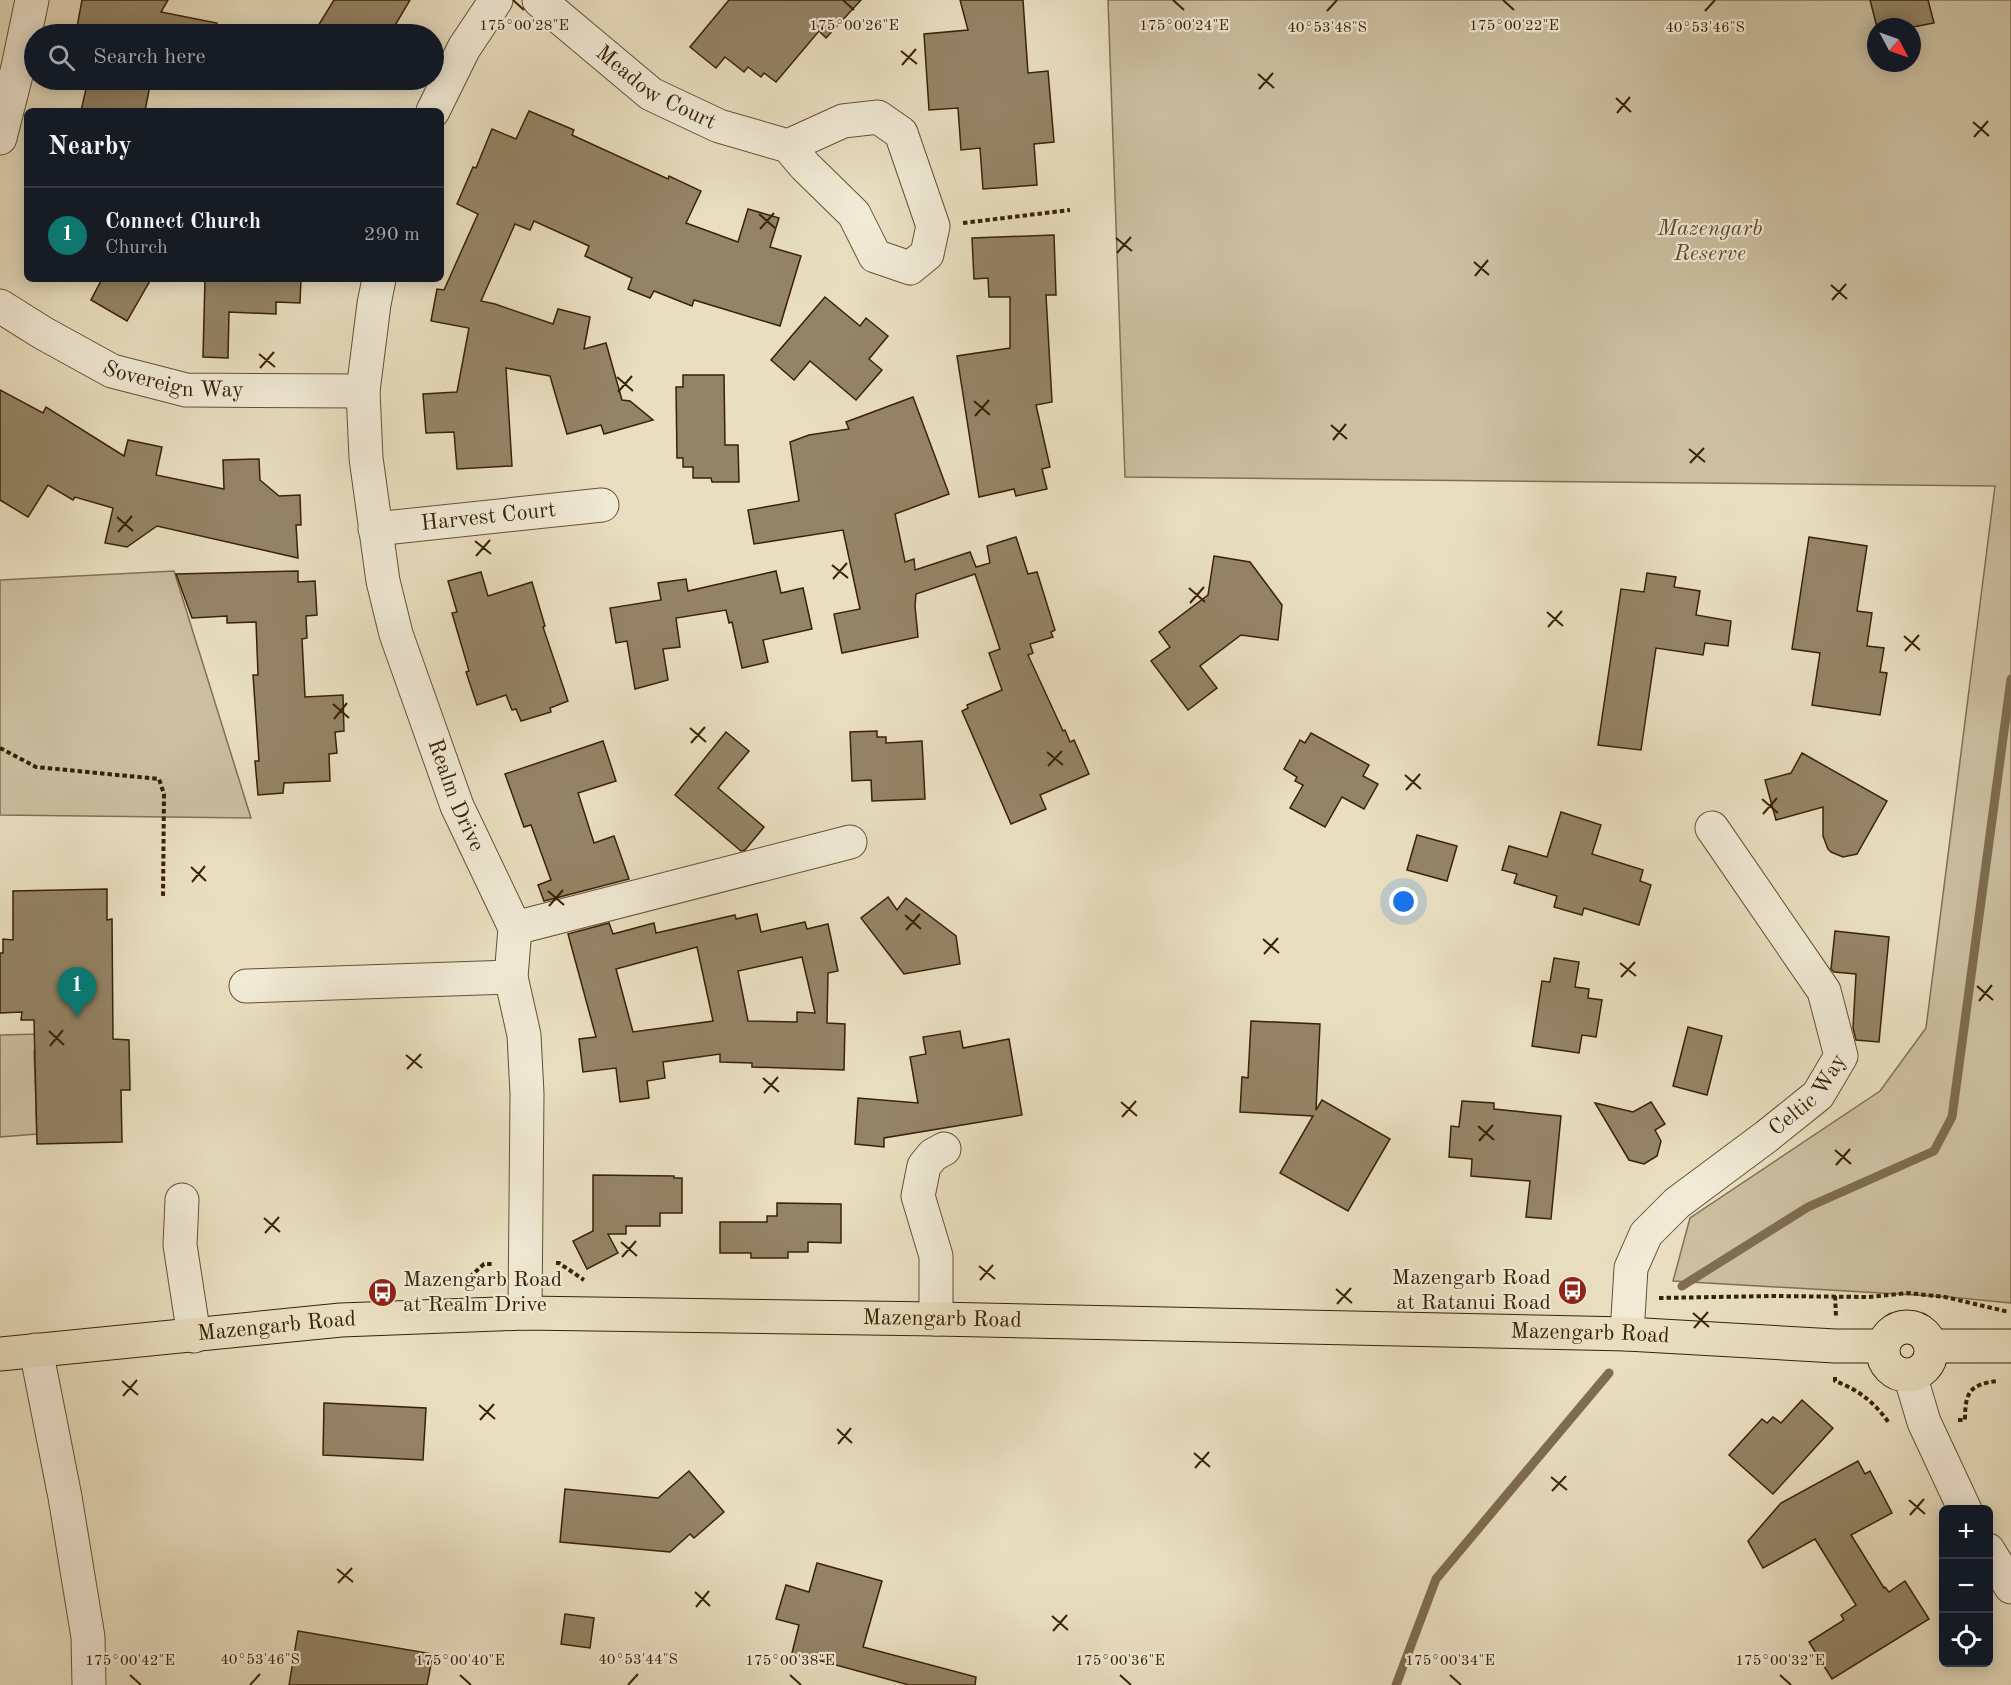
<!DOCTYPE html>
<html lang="en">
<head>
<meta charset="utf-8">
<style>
	:root { --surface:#171b24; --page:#20242c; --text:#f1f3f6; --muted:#9ea1a6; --line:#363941; --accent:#0f766e }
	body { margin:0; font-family:"Old Standard TT",serif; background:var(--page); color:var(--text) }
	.controls { position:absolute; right:18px; bottom:18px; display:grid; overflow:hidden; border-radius:9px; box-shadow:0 3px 15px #0003 }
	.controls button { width:54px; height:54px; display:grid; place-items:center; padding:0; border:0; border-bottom:2px solid var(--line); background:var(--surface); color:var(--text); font:30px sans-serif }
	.compass { position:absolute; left:1867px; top:18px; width:54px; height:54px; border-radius:50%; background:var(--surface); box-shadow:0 3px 15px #0003; rotate:131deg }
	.you { position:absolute; left:1404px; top:902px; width:21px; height:21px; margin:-15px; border:4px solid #fff; border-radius:50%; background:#1a73e8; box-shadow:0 0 0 9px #1a73e833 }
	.badge { display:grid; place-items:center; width:39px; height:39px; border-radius:50%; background:var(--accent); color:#fff; font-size:20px; font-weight:700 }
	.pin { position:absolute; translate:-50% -50px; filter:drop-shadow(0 2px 3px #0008) }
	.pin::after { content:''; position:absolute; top:32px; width:21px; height:18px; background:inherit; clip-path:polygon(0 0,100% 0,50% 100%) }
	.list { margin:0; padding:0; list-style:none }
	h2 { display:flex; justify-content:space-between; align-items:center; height:78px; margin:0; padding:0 24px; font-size:26px }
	h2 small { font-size:20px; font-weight:400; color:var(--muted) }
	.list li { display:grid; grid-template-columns:39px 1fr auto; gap:18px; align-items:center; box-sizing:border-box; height:96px; padding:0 24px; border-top:2px solid var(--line) }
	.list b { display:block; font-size:22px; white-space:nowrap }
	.list p { margin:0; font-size:20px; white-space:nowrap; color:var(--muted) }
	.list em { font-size:20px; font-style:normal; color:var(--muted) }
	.icon { flex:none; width:33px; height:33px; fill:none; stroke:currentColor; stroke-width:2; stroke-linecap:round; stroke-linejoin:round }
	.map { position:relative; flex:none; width:2011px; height:1685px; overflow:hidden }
	.search { position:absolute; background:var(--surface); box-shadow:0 3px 15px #0003; left:24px; top:24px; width:420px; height:66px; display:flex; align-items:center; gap:15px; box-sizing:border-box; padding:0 21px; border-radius:33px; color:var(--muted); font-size:22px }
	.panel { position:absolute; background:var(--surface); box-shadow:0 3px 15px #0003; left:24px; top:108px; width:420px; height:174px; border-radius:9px }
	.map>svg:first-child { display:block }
	.green { fill:#cbbfa0; stroke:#827052; stroke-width:1.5; fill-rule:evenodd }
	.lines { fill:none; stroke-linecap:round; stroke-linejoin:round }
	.stream { stroke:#7e6d4e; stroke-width:9 }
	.building { fill:#948466; stroke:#382204; stroke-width:1.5; fill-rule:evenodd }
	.minor-casing { stroke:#645133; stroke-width:35 }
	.major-casing { stroke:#382204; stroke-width:35 }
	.path { stroke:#382204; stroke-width:4; stroke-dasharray:4.5 3; stroke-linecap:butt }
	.minor { stroke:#f1ead6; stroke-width:33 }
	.major { stroke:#e9dfc0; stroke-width:33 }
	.ticks { fill:none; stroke:#382204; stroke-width:2 }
	.labels { text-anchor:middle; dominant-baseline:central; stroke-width:4.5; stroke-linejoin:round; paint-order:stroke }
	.street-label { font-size:22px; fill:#382204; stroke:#f1ead6 }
	.park-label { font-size:22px; font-style:italic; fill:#5d492b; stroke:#f1ead6 }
	.poi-label { font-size:22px; fill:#382204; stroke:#f1ead6; text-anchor:end }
	.ticks-label { font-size:15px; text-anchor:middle; fill:#382204; stroke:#f1ead6; stroke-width:4.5; stroke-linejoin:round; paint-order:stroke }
</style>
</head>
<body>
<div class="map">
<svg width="2011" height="1685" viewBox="0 0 2011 1685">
	<rect width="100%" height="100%" fill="#e9dfc0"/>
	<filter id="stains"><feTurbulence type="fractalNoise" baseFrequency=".00333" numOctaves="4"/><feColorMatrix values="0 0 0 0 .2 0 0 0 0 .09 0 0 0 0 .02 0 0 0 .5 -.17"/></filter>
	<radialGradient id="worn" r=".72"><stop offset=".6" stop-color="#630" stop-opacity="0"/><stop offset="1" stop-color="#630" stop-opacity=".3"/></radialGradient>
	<g class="green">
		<path d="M1108 0H2011V1303L1949 1297 1673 1281 1690 1218 1880 1091 1926 1028 1995 486 1125 477ZM1876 27H1912V63H1876Z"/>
		<polygon points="174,571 251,818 0,815 0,580"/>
		<polygon points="41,1034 34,1051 37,1134 0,1137 0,1035"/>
	</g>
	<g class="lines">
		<g class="stream">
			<polyline points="1682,1286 1808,1207 1934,1151 1952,1117 2011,679"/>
			<polyline points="1396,1685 1436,1579 1609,1373"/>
		</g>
	</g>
	<g class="building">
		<polygon points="82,0 168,0 161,12 217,23 216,34 91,34 76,32"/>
		<polygon points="334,0 410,0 390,34 313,34"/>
		<polygon points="729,0 861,0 826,38 819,31 776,82 764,73 761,77 748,67 744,72 725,57 716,68 690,47"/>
		<polygon points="960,0 1023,0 1028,73 1048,71 1054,142 1034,144 1037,185 983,189 980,148 961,150 958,108 929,110 924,34 968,30"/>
		<polygon points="1870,0 1928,0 1934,23 1913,27 1877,27"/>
		<polygon points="88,80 151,80 145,111 81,111"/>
		<polygon points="529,111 574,130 572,135 668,179 669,176 701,191 686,223 738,242 748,209 779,218 770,247 801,256 780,326 694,300 692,306 654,291 650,298 628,289 632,278 585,256 589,246 534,221 530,230 515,224 481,301 495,304 553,324 558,309 590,317 584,349 606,343 622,400 630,401 653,420 604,434 601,425 567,434 550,376 506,368 512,466 457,469 454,432 426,433 423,394 457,392 469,328 431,321 437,289 444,290 478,214 457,204 473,167 476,168 492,129 516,139"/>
		<polygon points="1054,235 1056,295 1046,295 1052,402 1036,405 1050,467 1042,469 1047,489 1016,496 1014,489 979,497 957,356 1010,348 1010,297 989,297 988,278 974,279 972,238"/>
		<polygon points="102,279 151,279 127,321 91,300"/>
		<polygon points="205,279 301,279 300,303 276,302 276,314 229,312 228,358 203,357"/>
		<polygon points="825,297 860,326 866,318 888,336 869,359 882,370 856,400 810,361 794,380 771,360"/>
		<polygon points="683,375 724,375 725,445 738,445 739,482 712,482 711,478 693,478 693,467 683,467 683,458 677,458 676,387 683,387"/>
		<polygon points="0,390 43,413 46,407 124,456 128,440 162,447 156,475 224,489 223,460 259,459 260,480 279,496 300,495 301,525 296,525 298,558 157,526 127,547 105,543 113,508 75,497 73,500 48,485 28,517 0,500"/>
		<polygon points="913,397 949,494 895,514 905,562 914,559 915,570 970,552 976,567 990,563 987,546 1016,537 1028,574 1037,572 1055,630 1051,632 1053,637 1030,644 1033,653 1028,655 1063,731 1065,730 1070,742 1074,740 1089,774 1040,795 1046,809 1011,824 962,711 968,708 967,705 1002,690 989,653 1000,649 975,574 916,594 915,606 918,637 842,653 834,614 860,609 843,530 754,544 748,510 799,501 790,442 809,435 849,429 846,422"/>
		<polygon points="1809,537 1867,546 1857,611 1872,613 1867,646 1884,648 1880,672 1887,673 1880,715 1812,705 1820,653 1792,649"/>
		<polygon points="1214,556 1250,562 1282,605 1278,640 1241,635 1200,666 1217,688 1188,710 1151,661 1170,647 1159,632 1208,595"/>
		<polygon points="298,571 298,582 315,581 317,615 306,616 307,638 302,639 305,697 343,695 344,731 335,732 337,753 329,754 330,781 284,783 283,793 258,795 255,761 259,761 253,675 258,675 256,622 227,623 227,616 192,618 176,574"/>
		<polygon points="776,571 781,593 803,588 812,629 763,640 768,662 742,668 732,622 729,623 726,610 676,618 680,647 663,649 668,680 635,689 627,641 616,643 610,608 661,600 658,583 686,579 688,591"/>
		<polygon points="481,572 488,596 532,582 545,626 543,627 568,701 550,708 551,712 521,721 516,709 512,710 506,695 477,705 466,672 469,671 452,613 457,612 448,581"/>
		<polygon points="1647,573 1676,577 1674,587 1700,591 1696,615 1731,621 1728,646 1705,643 1703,655 1656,648 1641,750 1598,745 1621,589 1644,592"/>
		<polygon points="877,731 877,737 886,737 886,743 922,741 925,799 872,801 871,780 852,781 850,732"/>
		<polygon points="726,732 749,751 718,788 764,827 745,850 741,851 675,795"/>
		<polygon points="1311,733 1369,765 1363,776 1378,784 1364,809 1342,797 1325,827 1290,808 1303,785 1295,781 1297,777 1284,769 1300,740 1305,743"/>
		<polygon points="603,741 616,781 578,793 594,843 614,836 629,879 544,901 538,885 551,880 531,825 524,827 505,774"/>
		<polygon points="1802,753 1887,801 1857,854 1843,857 1831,852 1828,849 1823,836 1823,807 1776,820 1765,780 1791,773"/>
		<polygon points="1561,812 1601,825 1592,854 1643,870 1640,881 1651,885 1639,925 1584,908 1582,915 1554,907 1557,896 1514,883 1517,874 1502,870 1509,846 1547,857"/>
		<polygon points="1417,835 1457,846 1447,881 1407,870"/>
		<polygon points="107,889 107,920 112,919 113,1039 129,1040 130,1090 121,1090 122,1142 37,1144 34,1020 21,1020 22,1012 0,1013 0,953 3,953 3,939 13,940 13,891"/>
		<polygon points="888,897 897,910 906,898 956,936 960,964 904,974 861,918"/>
		<path d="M757 914 761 932 805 922 807 929 828 924 838 971 828 973 827 1023 845 1024 844 1070 752 1067V1063L720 1062V1054L663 1062 665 1078 647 1081 649 1098 620 1102 616 1068 583 1072 579 1039 596 1037 568 934 609 923 613 934 654 923 656 933 735 915 736 919ZM697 947 713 1021 633 1032 616 969ZM802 957 815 1013 797 1012V1022L748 1021 738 971Z"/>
		<polygon points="1835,931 1889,937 1879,1042 1856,1040 1853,1028 1856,974 1834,972 1831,969"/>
		<polygon points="1554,958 1579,962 1575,987 1589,989 1588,998 1602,1000 1596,1037 1582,1035 1579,1053 1532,1046 1542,981 1550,982"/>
		<polygon points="1251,1021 1320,1024 1316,1110 1322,1100 1390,1139 1348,1211 1280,1173 1313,1116 1240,1112 1242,1077 1248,1078"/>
		<polygon points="1688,1027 1722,1036 1707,1095 1673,1086"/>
		<polygon points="960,1031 963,1048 1009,1039 1022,1115 884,1138 884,1147 855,1144 858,1098 918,1103 910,1057 926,1054 923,1037"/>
		<polygon points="1462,1101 1494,1103 1494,1109 1561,1116 1551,1219 1526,1217 1530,1181 1471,1176 1472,1159 1449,1157 1451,1126 1459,1127"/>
		<polygon points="1651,1102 1665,1124 1655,1130 1661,1141 1657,1156 1644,1164 1629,1160 1595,1103 1633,1112"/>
		<polygon points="593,1175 674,1176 674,1178 682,1178 682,1213 660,1213 660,1226 626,1226 626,1234 608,1234 618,1253 587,1269 573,1241 593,1231"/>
		<polygon points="777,1203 841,1204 841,1243 808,1242 808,1252 788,1252 788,1258 751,1258 751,1253 720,1253 720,1222 767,1222 767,1216 777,1216"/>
		<polygon points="1802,1400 1833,1428 1773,1494 1729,1455 1762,1419 1767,1423 1773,1417 1781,1423"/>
		<polygon points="324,1403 426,1408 423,1460 323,1455"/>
		<polygon points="1858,1461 1865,1474 1870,1471 1892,1513 1851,1535 1884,1588 1885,1587 1889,1592 1905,1581 1929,1619 1832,1679 1809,1642 1844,1620 1841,1615 1856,1605 1815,1539 1763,1568 1748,1541 1781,1503"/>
		<polygon points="689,1471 724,1512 694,1538 690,1534 670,1552 560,1542 565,1489 658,1498"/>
		<polygon points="817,1563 882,1581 863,1647 976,1677 975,1685 909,1685 792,1653 799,1625 776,1619 786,1585 809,1592"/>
		<polygon points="565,1614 594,1618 590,1648 561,1644"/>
		<polygon points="298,1631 433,1654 427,1685 289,1685"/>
	</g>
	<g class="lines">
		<defs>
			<g id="minor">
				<path id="s1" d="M539 0 651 94 719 126 788 146 805 166 854 214 875 256 910 268 927 254 933 226 901 133 878 117 843 121 788 146"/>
				<polyline points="433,111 464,48 496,0"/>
				<polyline points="0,138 18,67 32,0"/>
				<path id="s2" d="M379 279 374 304 363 391 366 458 383 581 396 634 457 806 515 928 511 977 524 1035 527 1094 525 1313"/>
				<path id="s3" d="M0 306 43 333 112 371 186 390 363 391"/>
				<path id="s4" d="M375 529 602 505"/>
				<polyline points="515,928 850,842"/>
				<polyline points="246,986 511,977"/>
				<polyline points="182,1200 180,1245 194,1336"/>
				<polyline points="936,1319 936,1256 918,1196 924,1166 933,1155 944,1149"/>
				<path id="s5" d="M1627 1334 1631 1268 1646 1234 1677 1203 1767 1136 1818 1095 1841 1056 1824 991 1712 828"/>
				<polyline points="36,1350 65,1497 88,1637 89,1685"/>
				<polyline points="1910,1375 1924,1422 1965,1510"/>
				<polyline points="1988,1550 2011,1587"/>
			</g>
			<g id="major">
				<circle cx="1907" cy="1351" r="24"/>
				<polyline points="1931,1346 2011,1346"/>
				<path id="s6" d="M0 1354 341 1320 525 1313 936 1319 1627 1334 1835 1346H1883"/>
			</g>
		</defs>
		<use href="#minor" class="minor-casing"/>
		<use href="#major" class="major-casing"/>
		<g class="path">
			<polyline points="963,223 1070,210"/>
			<polyline points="0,748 36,767 159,779 164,794 163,896"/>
			<polyline points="556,1263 559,1263 584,1280"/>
			<polyline points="464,1282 484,1264 494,1264"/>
			<polyline points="1835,1296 1836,1316"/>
			<polyline points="1659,1298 1772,1296 1869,1297 1908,1293 1945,1297 2009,1312"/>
			<path d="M1835 1377V1381C1859 1390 1874 1402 1889 1423"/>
			<path d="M1958 1420H1965C1965 1392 1970 1384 1998 1381"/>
		</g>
		<use href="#minor" class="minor"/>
		<use href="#major" class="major"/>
	</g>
	<path class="ticks" d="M513 0 524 10M843 0 854 10M1173 0 1184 10M1503 0 1514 10M1327 11 1337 0M1705 11 1715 0M901 51 917 64M902 65 916 49M1258 74 1274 88M1259 89 1273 73M1616 98 1631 112M1617 113 1630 97M1973 122 1989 136M1974 137 1988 121M759 214 775 228M760 229 774 213M1116 238 1132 251M1117 253 1131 237M1474 262 1489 275M1475 276 1488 260M1831 285 1847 299M1832 300 1846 284M259 354 275 367M260 368 274 352M617 377 633 391M618 392 632 376M974 401 990 415M975 416 989 400M1331 425 1347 439M1333 440 1346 424M1689 449 1705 462M1690 463 1704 448M117 517 133 531M118 532 132 516M475 541 491 554M476 556 490 540M832 565 848 578M833 579 847 563M1189 588 1205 602M1190 603 1204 587M1547 612 1563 626M1548 627 1562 611M1904 636 1920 650M1905 651 1919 635M333 704 349 718M334 719 347 703M690 728 706 742M691 743 705 727M1047 752 1063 765M1048 766 1062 751M1405 775 1421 789M1406 790 1420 774M1762 799 1778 813M1763 814 1777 798M191 867 206 881M192 882 205 866M548 891 564 905M549 906 563 890M905 915 921 929M906 930 920 914M1263 939 1279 953M1264 954 1278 938M1620 963 1636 976M1621 977 1635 962M1977 986 1993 1000M1979 1001 1992 985M49 1031 64 1045M50 1046 63 1030M406 1055 422 1068M407 1069 421 1054M763 1078 779 1092M764 1093 778 1077M1121 1102 1137 1116M1122 1117 1136 1101M1478 1126 1494 1140M1479 1141 1493 1125M1835 1150 1851 1164M1836 1165 1850 1149M264 1218 280 1232M265 1233 279 1217M621 1242 637 1256M622 1257 636 1241M979 1266 995 1279M980 1280 993 1265M1336 1289 1352 1303M1337 1304 1351 1288M1693 1313 1709 1327M1694 1328 1708 1312M122 1381 138 1395M123 1396 137 1380M479 1405 495 1419M480 1420 494 1404M837 1429 852 1443M838 1444 851 1428M1194 1453 1210 1467M1195 1468 1209 1452M1551 1477 1567 1490M1552 1491 1566 1476M1909 1500 1925 1514M1910 1515 1924 1499M337 1569 353 1582M338 1583 352 1568M695 1592 710 1606M696 1607 709 1591M1052 1616 1068 1630M1053 1631 1067 1615M130 1675 141 1685M460 1675 471 1685M790 1675 801 1685M1120 1675 1131 1685M1450 1675 1461 1685M1780 1675 1791 1685M250 1685 260 1674M628 1685 638 1674"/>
	<defs>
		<symbol id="bus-disc" viewBox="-11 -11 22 22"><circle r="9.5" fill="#8f2418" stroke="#f1ead6"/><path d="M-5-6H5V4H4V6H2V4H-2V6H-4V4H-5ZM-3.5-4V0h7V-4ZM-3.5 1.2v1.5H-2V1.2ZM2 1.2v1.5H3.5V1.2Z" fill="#fff"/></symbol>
	</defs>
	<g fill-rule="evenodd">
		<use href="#bus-disc" x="1556" y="1274" width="33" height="33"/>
		<use href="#bus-disc" x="366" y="1276" width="33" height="33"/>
	</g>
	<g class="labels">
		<g class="street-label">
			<text stroke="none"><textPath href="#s1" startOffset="147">Meadow Court</textPath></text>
			<text stroke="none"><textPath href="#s3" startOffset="192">Sovereign Way</textPath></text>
			<text stroke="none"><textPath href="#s4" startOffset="114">Harvest Court</textPath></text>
			<text stroke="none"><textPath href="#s2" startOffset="531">Realm Drive</textPath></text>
			<text stroke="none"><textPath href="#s5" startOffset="318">Celtic Way</textPath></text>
			<text stroke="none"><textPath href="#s6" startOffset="944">Mazengarb Road</textPath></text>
			<text stroke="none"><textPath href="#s6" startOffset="278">Mazengarb Road</textPath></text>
			<text stroke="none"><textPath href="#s6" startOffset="1592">Mazengarb Road</textPath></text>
		</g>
		<g class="park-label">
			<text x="1710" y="229">Mazengarb<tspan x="1710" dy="25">Reserve</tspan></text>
		</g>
		<g class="poi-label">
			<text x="1551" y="1278">Mazengarb Road<tspan x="1551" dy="25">at Ratanui Road</tspan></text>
			<text x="403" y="1280" text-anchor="start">Mazengarb Road<tspan x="403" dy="25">at Realm Drive</tspan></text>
		</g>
	</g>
	<g class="ticks-label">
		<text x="524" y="30">175°00'28"E</text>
		<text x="854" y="30">175°00'26"E</text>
		<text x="1184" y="30">175°00'24"E</text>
		<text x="1514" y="30">175°00'22"E</text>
		<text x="1327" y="32">40°53'48"S</text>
		<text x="1705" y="32">40°53'46"S</text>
		<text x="260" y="1664">40°53'46"S</text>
		<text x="638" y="1664">40°53'44"S</text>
		<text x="130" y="1665">175°00'42"E</text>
		<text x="460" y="1665">175°00'40"E</text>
		<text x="790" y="1665">175°00'38"E</text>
		<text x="1120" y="1665">175°00'36"E</text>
		<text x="1450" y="1665">175°00'34"E</text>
		<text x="1780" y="1665">175°00'32"E</text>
	</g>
	<rect width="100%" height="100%" filter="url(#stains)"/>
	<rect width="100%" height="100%" fill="url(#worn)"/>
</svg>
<div class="controls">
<button>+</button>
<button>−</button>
<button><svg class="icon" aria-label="locate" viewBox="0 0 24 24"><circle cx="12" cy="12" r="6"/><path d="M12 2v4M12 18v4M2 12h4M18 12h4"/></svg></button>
</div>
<svg class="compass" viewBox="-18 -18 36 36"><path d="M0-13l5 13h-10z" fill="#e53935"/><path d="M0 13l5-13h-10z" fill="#9ea1a6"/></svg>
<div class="you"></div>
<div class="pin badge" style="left:77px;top:1017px">1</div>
<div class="search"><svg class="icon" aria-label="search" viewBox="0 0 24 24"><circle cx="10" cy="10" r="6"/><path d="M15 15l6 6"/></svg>Search here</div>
<section class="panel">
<h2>Nearby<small></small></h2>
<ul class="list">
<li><span class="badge">1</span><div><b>Connect Church</b><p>Church</p></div><em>290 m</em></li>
</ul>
</section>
</div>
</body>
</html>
